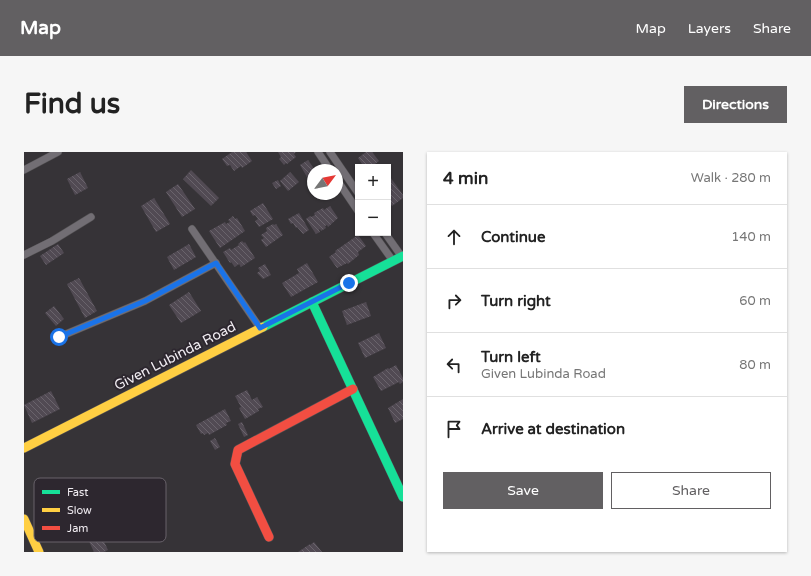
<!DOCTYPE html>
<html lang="en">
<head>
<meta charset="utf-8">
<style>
	:root { --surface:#fff; --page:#f6f6f6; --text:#222; --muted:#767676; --line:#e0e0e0; --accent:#626062 }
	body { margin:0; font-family:"Varela Round",sans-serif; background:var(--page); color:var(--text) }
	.controls { position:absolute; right:12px; top:12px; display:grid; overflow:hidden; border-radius:0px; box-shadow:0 1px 3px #0004 }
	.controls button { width:36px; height:36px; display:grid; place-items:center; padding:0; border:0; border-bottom:1px solid var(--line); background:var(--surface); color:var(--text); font:20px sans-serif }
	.compass { position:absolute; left:283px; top:12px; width:36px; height:36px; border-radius:50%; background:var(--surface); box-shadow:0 1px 3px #0004; rotate:58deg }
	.stop { position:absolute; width:12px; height:12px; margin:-9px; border:3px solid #1a73e8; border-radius:50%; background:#fff }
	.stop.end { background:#1a73e8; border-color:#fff; box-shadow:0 1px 4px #0008 }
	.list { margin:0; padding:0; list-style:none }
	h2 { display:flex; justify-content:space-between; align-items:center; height:52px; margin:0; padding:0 16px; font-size:17px }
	h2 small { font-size:13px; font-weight:400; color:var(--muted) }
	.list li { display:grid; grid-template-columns:26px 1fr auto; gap:12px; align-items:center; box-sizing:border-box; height:64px; padding:0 16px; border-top:1px solid var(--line) }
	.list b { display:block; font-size:15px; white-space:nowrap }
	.list p { margin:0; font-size:13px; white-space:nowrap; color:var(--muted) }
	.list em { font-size:13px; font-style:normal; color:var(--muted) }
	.actions { display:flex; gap:8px; padding:12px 16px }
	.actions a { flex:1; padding:9px 0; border:1px solid var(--accent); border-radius:0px; text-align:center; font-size:14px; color:var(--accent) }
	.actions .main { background:var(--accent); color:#fff }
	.icon { flex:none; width:22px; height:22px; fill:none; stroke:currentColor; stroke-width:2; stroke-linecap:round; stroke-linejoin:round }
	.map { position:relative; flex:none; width:379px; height:400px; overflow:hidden; border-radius:0px }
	header { display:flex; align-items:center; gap:24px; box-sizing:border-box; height:56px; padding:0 20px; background:var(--accent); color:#fff }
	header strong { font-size:19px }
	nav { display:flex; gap:22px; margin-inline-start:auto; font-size:14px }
	.intro { display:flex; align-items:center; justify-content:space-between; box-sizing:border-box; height:96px; padding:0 24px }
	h1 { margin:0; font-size:28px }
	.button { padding:10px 18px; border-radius:0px; background:var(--accent); color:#fff; font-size:14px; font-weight:700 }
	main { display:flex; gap:24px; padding:0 24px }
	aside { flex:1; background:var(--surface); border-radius:0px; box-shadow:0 1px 3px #0004 }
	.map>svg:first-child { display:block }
	.building { fill:url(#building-back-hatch) }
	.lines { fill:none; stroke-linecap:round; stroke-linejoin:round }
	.street-casing { stroke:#545254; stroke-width:8 }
	.fast-casing { stroke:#545254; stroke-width:10 }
	.slow-casing { stroke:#545254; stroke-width:10 }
	.jam-casing { stroke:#545254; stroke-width:10 }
	.street { stroke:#726e74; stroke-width:7 }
	.fast { stroke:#16e098; stroke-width:9 }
	.slow { stroke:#ffcf43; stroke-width:9 }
	.jam { stroke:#f24e42; stroke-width:9 }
	.route { stroke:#1a73e8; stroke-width:5 }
	.labels { text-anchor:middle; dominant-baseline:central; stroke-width:4; stroke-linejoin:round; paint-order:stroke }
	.street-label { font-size:14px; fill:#f1edf2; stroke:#2d272f }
	.key { fill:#2d272f; stroke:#68626a; stroke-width:1 }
	.key-label { font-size:11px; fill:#f1edf2 }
</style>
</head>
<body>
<header>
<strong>Map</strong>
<nav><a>Map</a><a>Layers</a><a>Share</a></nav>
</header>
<div class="intro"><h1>Find us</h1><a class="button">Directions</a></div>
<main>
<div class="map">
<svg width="379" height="400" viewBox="0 0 379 400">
	<defs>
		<pattern id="building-back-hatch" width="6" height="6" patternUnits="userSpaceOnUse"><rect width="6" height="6" fill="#514a53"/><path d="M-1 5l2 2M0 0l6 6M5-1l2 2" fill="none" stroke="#6a646c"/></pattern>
	</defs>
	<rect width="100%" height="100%" fill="#363337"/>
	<g class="building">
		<polygon points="208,0 222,0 228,9 218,16 217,14 210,19 206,13 203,14 198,7"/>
		<polygon points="254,0 272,0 270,2 272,5 263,12 262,11 260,13 255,7 257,5"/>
		<polygon points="342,0 348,0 355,9 351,12 353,15 340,15 334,6"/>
		<polygon points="284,8 291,18 289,18 289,21 283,25 276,13"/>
		<polygon points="167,18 195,46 187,54 159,27"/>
		<polygon points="56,20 64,36 51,43 43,27"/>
		<polygon points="266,20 275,30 264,39 256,29"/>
		<polygon points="364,22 379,43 379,46 368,54 364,49"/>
		<polygon points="254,28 257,34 252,37 248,31"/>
		<polygon points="154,32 171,57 158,65 142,40"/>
		<polygon points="130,46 146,72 132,80 117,54"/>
		<polygon points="239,51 249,67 235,75 231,69 234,67 231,63 229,64 226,59"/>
		<polygon points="306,54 314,66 304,75 303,73 301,74 302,76 297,79 296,77 295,78 296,80 292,82 282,67 286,64 287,65 291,63 290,61 299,56 300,58"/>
		<polygon points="275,61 285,78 279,82 273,75 272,76 269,71 267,72 264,67"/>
		<polygon points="209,64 211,67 213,66 221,79 196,96 185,79 201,70 202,72 206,70 204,68"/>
		<polygon points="249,72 250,73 252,72 259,83 242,95 237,88 240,86 237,83 243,79 242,76"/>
		<polygon points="334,83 342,94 334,100 335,103 324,112 323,111 313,116 305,105 312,100 311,99"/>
		<polygon points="218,89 220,91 221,90 231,106 217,115 215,112 211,115 207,110 206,111 199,100 206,96 207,98 215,93 214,92"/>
		<polygon points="34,92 40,101 22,113 16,104"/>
		<polygon points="165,92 172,105 150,118 143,105"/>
		<polygon points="283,111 294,130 267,145 258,131 275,121 273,117"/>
		<polygon points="241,112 247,123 239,127 233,121 236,119 234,116"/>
		<polygon points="55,126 73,159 61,166 43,132"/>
		<polygon points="165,140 177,159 157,171 145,153"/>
		<polygon points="342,150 347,164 323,173 318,159"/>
		<polygon points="30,154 40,167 32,174 21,161"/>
		<polygon points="355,181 362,196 341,206 334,191"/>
		<polygon points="372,213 379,226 379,230 376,232 375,230 357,239 349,225 364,216 365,217"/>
		<polygon points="223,238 228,248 233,245 239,255 234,257 235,259 221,267 215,256 217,255 211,244"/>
		<polygon points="27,239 36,257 8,271 0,253"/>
		<polygon points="379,247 379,267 371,271 364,256"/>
		<polygon points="201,257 207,269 202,271 203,273 185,283 184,281 180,283 179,281 177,282 172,273"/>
		<polygon points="218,270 224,283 220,285 214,272"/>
		<polygon points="191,286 196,295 191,298 186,289"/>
		<polygon points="73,375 84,398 80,400 70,400 61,381"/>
		<polygon points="290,390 298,400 274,400 286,392 286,393"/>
	</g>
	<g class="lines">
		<defs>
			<g id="street">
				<polyline points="294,0 306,18"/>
				<polyline points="306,0 334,41"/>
				<polyline points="0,18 34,0"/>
				<polyline points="313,28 334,59"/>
				<polyline points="168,77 236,176"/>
				<polyline points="349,81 369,109"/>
				<polyline points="361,81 378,105"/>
				<polyline points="0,103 28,89 67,65"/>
				<polyline points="35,185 121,149 192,111"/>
			</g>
			<g id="fast">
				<polyline points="288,150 379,345"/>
				<polyline points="239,175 379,104"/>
			</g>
			<g id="slow">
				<polyline points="0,296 239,175"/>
				<polyline points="0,367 15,400"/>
			</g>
			<polyline id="jam" points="245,385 211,312 214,298 329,237"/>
		</defs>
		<use href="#street" class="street-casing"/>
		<use href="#fast" class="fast-casing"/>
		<use href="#slow" class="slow-casing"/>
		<use href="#jam" class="jam-casing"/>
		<use href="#street" class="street"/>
		<use href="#fast" class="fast"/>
		<use href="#slow" class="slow"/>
		<use href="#jam" class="jam"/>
	</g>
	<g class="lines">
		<polyline class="route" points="35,185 121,149 192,111 236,176 325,131"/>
	</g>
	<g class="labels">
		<g class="street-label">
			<text transform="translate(151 204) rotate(-27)">Given Lubinda Road</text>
		</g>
	</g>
	<rect x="10" y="326" width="132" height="64" rx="6" class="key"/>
	<rect x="18" y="338" width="18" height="4" fill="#16e098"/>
	<rect x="18" y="356" width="18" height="4" fill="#ffcf43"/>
	<rect x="18" y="374" width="18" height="4" fill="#f24e42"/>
	<g class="key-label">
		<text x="43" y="344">Fast</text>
		<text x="43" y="362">Slow</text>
		<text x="43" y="380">Jam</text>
	</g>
</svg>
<div class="controls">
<button>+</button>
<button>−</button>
</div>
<svg class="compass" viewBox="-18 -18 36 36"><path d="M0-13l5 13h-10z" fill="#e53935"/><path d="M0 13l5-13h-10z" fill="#767676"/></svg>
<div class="stop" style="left:35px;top:185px"></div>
<div class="stop end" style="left:325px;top:131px"></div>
</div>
<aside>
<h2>4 min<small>Walk · 280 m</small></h2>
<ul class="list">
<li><svg class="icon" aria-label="ahead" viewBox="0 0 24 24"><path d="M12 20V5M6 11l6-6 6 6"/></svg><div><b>Continue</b></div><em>140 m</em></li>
<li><svg class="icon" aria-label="right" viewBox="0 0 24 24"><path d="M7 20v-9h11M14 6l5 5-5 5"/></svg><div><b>Turn right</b></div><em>60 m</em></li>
<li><svg class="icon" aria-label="left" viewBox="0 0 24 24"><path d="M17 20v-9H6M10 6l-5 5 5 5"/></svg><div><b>Turn left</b><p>Given Lubinda Road</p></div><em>80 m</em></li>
<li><svg class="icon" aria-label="arrive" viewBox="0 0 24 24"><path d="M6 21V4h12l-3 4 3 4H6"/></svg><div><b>Arrive at destination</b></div></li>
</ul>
<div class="actions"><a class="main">Save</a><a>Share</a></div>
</aside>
</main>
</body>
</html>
